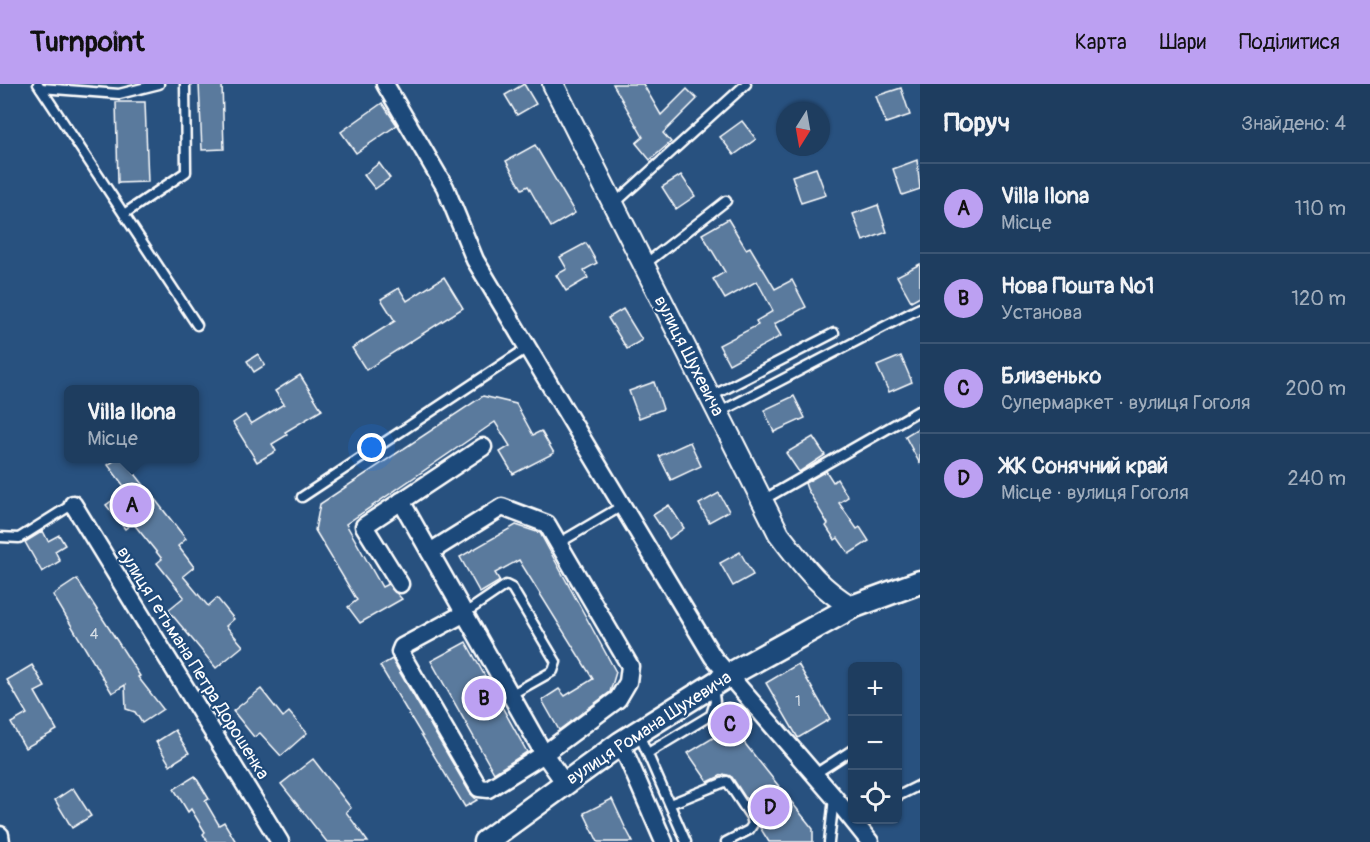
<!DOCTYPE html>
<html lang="uk">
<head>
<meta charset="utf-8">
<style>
	:root { --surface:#1e3d5f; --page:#264465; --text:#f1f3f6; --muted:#a1aebd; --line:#3c5674; --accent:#bca0f2 }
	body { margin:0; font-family:Pangolin,sans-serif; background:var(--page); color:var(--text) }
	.controls { position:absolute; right:18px; bottom:18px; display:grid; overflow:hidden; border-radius:9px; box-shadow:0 2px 4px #0004 }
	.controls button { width:54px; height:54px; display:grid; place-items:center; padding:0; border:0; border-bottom:2px solid var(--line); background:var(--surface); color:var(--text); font:30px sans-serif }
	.compass { position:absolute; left:776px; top:18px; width:54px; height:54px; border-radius:50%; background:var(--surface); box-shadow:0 2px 4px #0004; rotate:191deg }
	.you { position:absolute; left:372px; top:364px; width:21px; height:21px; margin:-15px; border:4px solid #fff; border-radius:50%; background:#1a73e8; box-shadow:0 0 0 9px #1a73e833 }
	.badge { display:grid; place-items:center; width:39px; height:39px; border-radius:50%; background:var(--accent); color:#111; font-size:20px; font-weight:700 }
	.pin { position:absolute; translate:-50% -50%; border:3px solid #fff; box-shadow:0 2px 6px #0006 }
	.popup { position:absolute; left:64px; top:301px; width:135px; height:78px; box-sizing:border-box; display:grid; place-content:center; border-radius:9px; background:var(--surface); filter:drop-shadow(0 2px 4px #0005); font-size:20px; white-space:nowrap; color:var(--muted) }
	.popup b { font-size:22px; color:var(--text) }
	.popup::after { content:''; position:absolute; left:50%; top:100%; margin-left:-12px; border:12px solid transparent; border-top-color:var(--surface) }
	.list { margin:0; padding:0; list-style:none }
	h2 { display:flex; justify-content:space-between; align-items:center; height:78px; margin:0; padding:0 24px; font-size:26px }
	h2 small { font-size:20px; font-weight:400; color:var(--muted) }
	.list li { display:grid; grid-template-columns:39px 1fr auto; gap:18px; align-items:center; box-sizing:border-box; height:90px; padding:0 24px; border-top:2px solid var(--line) }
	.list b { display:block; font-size:22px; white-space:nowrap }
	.list p { margin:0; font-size:20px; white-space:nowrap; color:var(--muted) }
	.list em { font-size:20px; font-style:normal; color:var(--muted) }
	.icon { flex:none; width:33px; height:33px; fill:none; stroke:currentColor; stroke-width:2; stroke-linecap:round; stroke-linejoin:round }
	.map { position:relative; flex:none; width:920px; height:758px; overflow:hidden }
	header { display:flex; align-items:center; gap:36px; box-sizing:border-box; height:84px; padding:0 30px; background:var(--accent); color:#111 }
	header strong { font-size:28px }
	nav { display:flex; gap:33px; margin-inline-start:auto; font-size:21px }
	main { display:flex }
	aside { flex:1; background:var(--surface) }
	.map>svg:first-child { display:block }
	.building { fill:#5a7a9d; stroke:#fff; stroke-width:1.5 }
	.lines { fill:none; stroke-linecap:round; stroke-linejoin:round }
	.service-casing { stroke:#fff; stroke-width:13 }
	.minor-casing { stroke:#fff; stroke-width:21 }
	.tertiary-casing { stroke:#fff; stroke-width:24 }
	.secondary-casing { stroke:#fff; stroke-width:27 }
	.service { stroke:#1f4a7a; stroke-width:8 }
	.minor { stroke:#1f4a7a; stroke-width:16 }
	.tertiary { stroke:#1f4a7a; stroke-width:20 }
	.secondary { stroke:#1f4a7a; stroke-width:22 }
	.labels { text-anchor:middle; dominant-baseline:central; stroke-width:4.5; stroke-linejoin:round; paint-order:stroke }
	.number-label { font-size:15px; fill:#d6dee6 }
	.street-label { font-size:18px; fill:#fff; stroke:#1f4a7a }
</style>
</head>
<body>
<header>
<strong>Turnpoint</strong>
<nav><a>Карта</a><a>Шари</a><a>Поділитися</a></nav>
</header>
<main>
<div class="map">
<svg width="920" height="758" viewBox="0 0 920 758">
	<rect width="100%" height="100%" fill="#28517f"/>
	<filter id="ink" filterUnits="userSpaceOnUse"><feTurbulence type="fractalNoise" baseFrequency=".0167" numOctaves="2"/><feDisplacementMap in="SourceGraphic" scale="12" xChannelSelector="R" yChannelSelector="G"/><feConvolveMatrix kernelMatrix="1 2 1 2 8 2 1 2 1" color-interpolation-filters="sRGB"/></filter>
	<g filter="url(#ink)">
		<g class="building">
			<polygon points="199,0 222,0 224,65 202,66"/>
			<polygon points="524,0 536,20 517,31 505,11"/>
			<polygon points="613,0 643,0 661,31 687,5 697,15 663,49 671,58 650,76 636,59 643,53"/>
			<polygon points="901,4 910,31 886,39 876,12"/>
			<polygon points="116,18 145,18 148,98 118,99"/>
			<polygon points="382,19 397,41 356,69 341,48"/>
			<polygon points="742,37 756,55 734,71 720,53"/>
			<polygon points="535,61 575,129 551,143 528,102 522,105 506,77"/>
			<polygon points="917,76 920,105 902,111 893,85"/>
			<polygon points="379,79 390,94 375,105 364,91"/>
			<polygon points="816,84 826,111 801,119 792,92"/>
			<polygon points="681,91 695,112 676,125 662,103"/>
			<polygon points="878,121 887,148 863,157 853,130"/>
			<polygon points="728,135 746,165 750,163 775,205 792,196 806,223 774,240 781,252 729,280 719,261 758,241 756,237 773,227 757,197 725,215 713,195 725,188 702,150"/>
			<polygon points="586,159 597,179 584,186 588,194 566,207 556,191 567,185 560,173"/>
			<polygon points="920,180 920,212 911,217 897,192"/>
			<polygon points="444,193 463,224 366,286 352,264 395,237 381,215 399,204 407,217"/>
			<polygon points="623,225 642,256 627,265 608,234"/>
			<polygon points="258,270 265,281 254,288 247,277"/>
			<polygon points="901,272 912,298 889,308 877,282"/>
			<polygon points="300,291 322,326 285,348 287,351 272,360 276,367 257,378 233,339 245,331 251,340 284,320 275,307"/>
			<polygon points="654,298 663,325 639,334 629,307"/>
			<polygon points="483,312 516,320 533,351 541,347 554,369 513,390 500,368 510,362 495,338 346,440 382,503 388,500 402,515 360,539 348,523 357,516 315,446 320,420"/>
			<polygon points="794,312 805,334 774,348 764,326"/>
			<polygon points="920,343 920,380 905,352"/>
			<polygon points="813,353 825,371 799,388 786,369"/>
			<polygon points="690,358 701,382 671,396 659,372"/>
			<polygon points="117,375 147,375 132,386 186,455 178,462 194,483 183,492 208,522 217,514 234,535 226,542 243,562 216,584 168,526 184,513 157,479 162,475 133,439 125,445 106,421 127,406 108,381"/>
			<polygon points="826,387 833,398 837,395 848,413 839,419 857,445 860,443 869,457 849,470 838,454 835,456 826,442 828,440 807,405 805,399"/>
			<polygon points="719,409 729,427 709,438 699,420"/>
			<polygon points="669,421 684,444 669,455 653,431"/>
			<polygon points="516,441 540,449 616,588 610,608 559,646 542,616 559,605 565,612 593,595 519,476 495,489 500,497 480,509 460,473"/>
			<polygon points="43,447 48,457 59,451 65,461 55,467 60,477 42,488 25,458"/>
			<polygon points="740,468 753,491 733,502 720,479"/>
			<polygon points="77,495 140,592 138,593 163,625 142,639 135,628 126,625 125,601 112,609 53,511"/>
			<polygon points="466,558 527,668 494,689 431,577"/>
			<polygon points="392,575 470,709 477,716 465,723 380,582"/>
			<polygon points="798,580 830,635 798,654 766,599"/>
			<polygon points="32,581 45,603 35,608 57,646 25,664 11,639 27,630 7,596"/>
			<polygon points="261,605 283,633 289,628 307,649 281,672 260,649 254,653 233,627"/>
			<polygon points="175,646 189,669 170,681 156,658"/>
			<polygon points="721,649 742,656 813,745 813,758 769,758 759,742 756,730 732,693 724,690 708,698 688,669"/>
			<polygon points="313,675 351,724 346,728 368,758 327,758 281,700"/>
			<polygon points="195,692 209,715 205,717 219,741 224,738 236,758 208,758 203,750 205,748 191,725 188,728 174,705"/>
			<polygon points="73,704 91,732 72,744 55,716"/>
			<polygon points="612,715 625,743 633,758 598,758 584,729"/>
		</g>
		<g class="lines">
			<defs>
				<g id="service">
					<polyline points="38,0 197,241"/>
					<polyline points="41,4 119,10 159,0"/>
					<polyline points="613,121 746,0"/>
					<polyline points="124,130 186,88 185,0"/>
					<polyline points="644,181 726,117"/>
					<polyline points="710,313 834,249"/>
					<polyline points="718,329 920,224"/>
					<polyline points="302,413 527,264"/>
					<polyline points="763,416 920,326"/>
					<polyline points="0,453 19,454 73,420"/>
					<polyline points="559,459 622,422"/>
					<polyline points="465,529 506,501 512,504 556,578 553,587 512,610"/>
					<polyline points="638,648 686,758"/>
					<polyline points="648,669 711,631 715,618 713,604"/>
					<polyline points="815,690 852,666"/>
					<polyline points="898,712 920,701"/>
					<polyline points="670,720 727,697 751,733 753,740 749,746 726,758"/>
					<polyline points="829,758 834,714"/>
				</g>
				<g id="minor">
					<polyline points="385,0 445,103 475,176 713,573 834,713 870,758"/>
					<polyline points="401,417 544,670 564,698"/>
					<polyline points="73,420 280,758"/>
					<polyline points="430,468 502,423 547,440 630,582 628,598 618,615 544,670 488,705 479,704 400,568 402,563 465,529"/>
					<polyline points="400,500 364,442 483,363"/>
					<polyline points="621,659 664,758"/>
					<polyline points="0,751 1,758"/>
				</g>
				<path id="tertiary" d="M553 0 779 450C803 481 818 503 852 523"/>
				<polyline id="secondary" points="485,758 621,659 727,592 852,523 920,498"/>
			</defs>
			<use href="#service" class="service-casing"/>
			<use href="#minor" class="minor-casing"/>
			<use href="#tertiary" class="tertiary-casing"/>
			<use href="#secondary" class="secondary-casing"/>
			<use href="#service" class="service"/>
			<use href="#minor" class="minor"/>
			<use href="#tertiary" class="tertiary"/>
			<use href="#secondary" class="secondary"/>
		</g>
	</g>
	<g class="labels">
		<g class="number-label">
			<text x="94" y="550">4</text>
			<text x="798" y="617">1</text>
		</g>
		<g class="street-label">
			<text transform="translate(689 272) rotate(63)">вулиця Шухевича</text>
			<text transform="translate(193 579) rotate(58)">вулиця Гетьмана Петра Дорошенка</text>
			<text transform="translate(649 644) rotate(-33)">вулиця Романа Шухевича</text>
		</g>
	</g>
</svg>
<div class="controls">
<button>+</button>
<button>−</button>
<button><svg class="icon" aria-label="locate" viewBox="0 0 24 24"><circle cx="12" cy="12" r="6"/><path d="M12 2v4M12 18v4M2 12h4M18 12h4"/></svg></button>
</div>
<svg class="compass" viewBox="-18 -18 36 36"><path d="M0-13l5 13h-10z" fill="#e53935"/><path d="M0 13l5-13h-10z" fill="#a1aebd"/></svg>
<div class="you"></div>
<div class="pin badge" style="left:132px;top:421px">A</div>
<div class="popup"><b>Villa Ilona</b>Місце</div>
<div class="pin badge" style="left:484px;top:614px">B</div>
<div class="pin badge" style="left:730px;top:640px">C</div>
<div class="pin badge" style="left:770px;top:723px">D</div>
</div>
<aside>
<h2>Поруч<small>Знайдено: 4</small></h2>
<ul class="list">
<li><span class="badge">A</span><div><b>Villa Ilona</b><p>Місце</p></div><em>110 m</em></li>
<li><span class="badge">B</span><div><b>Нова Пошта №1</b><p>Установа</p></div><em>120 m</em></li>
<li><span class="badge">C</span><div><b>Близенько</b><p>Супермаркет · вулиця Гоголя</p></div><em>200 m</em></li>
<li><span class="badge">D</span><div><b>ЖК Сонячний край</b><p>Місце · вулиця Гоголя</p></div><em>240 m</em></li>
</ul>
</aside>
</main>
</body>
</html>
